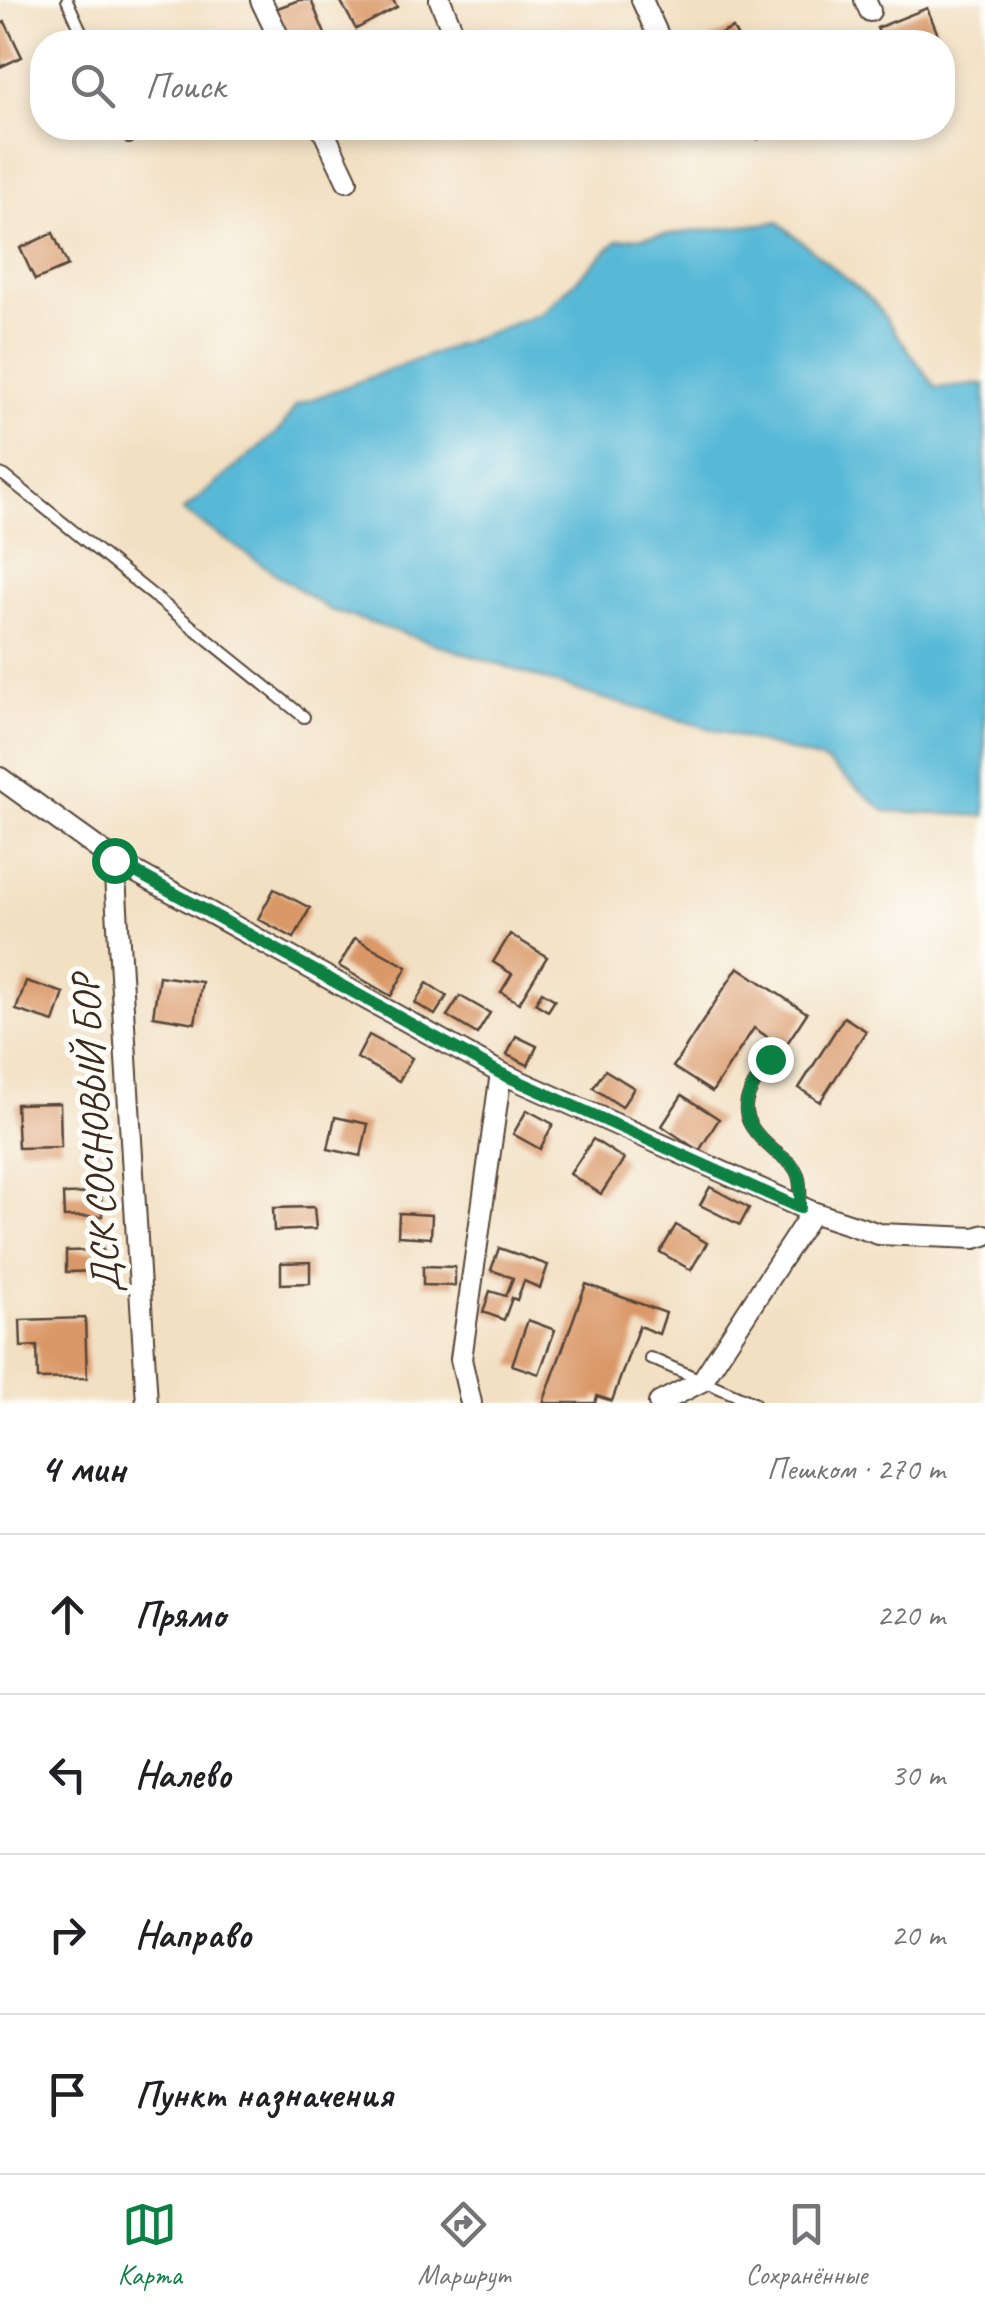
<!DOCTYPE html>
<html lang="ru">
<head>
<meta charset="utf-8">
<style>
	:root { --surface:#fff; --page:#f6f6f6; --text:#202124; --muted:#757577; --line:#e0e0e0; --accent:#0b8043 }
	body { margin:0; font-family:Caveat,sans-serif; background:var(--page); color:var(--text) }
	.stop { position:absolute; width:30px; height:30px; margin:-22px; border:8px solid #0b8043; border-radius:50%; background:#fff }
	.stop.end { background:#0b8043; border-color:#fff; box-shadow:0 2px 10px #0008 }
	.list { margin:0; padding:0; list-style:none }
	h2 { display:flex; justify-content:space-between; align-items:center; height:130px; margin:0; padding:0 40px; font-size:42px }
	h2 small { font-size:32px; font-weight:400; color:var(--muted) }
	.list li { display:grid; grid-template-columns:65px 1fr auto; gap:30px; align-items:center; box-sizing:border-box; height:160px; padding:0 40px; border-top:2px solid var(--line) }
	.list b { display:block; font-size:38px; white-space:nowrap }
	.list em { font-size:32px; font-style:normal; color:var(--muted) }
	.icon { flex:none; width:55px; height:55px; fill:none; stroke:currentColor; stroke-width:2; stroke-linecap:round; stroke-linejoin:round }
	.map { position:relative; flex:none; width:985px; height:1403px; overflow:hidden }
	.search { position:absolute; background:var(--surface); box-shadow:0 5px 15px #0003; left:30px; right:30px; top:30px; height:110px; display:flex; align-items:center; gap:25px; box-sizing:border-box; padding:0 35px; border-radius:40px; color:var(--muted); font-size:38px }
	.sheet { height:770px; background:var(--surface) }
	nav { display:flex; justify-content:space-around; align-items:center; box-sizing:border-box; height:140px; border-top:2px solid var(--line); background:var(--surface); font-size:28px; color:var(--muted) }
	nav a { display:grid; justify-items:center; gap:5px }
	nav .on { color:var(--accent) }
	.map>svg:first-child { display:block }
	.water { fill:#58b9d7; stroke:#4a727a; stroke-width:2.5 }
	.building { fill:#da9868 }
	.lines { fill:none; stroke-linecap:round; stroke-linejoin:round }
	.service-casing { stroke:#564537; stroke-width:14 }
	.minor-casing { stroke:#564537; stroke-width:24 }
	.service { stroke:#fff; stroke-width:10 }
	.minor { stroke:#fff; stroke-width:20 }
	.route { stroke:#0b8043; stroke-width:12 }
	.labels { text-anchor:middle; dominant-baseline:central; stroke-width:10; stroke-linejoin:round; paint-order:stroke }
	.street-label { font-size:40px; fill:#3b2a1e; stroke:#fdfcf7 }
</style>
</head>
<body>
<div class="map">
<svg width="985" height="1403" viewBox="0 0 985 1403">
	<rect width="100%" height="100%" fill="#fdfcf7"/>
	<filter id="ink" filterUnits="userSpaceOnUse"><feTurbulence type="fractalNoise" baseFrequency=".01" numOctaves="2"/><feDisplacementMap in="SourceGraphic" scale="20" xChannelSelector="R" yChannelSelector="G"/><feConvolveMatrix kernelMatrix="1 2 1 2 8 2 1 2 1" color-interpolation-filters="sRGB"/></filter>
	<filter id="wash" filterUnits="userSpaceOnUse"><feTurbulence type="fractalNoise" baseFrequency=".0048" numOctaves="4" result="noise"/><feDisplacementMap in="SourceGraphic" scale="40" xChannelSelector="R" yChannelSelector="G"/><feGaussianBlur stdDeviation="2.25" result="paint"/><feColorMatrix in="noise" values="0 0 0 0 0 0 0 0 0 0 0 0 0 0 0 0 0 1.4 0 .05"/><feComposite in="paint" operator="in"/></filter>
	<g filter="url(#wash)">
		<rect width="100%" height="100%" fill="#f2e0c3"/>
		<polygon class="water" points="778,222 873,301 936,388 985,384 985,816 885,811 825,761 598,697 328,609 183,511 281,429 296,405 542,313 618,240"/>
		<g id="blocks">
			<g class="building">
				<polygon points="299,0 311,0 327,39 318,42 285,42 272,10"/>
				<polygon points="340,0 393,0 397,7 356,29"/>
				<polygon points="927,8 941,42 883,42 877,28"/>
				<polygon points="5,22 22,57 0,67 0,24"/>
				<polygon points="733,28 740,42 712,42 710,39"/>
				<polygon points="753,128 782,128 758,139"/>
				<polygon points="53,233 68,266 35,280 20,248"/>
				<polygon points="274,889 310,908 294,938 258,919"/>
				<polygon points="510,934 547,957 519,1003 501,992 512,974 493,962"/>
				<polygon points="355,938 407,967 391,996 339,966"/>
				<polygon points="738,967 807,1013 784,1048 754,1028 712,1092 673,1067"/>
				<polygon points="159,976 202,982 195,1023 153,1016"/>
				<polygon points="26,981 64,993 54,1022 16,1010"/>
				<polygon points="427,983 447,996 435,1015 415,1003"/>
				<polygon points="542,992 555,1000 548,1011 535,1003"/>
				<polygon points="460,996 490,1013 477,1034 447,1016"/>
				<polygon points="844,1017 866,1031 820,1102 799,1088"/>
				<polygon points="369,1035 412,1058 399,1081 357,1058"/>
				<polygon points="516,1036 537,1046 528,1065 507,1055"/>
				<polygon points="605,1070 634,1088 622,1107 593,1088"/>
				<polygon points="682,1095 719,1119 699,1151 662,1126"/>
				<polygon points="60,1103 61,1147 18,1148 16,1104"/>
				<polygon points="527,1110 553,1124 540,1149 513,1134"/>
				<polygon points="335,1117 368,1124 361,1156 328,1149"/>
				<polygon points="593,1139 624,1159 601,1194 570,1174"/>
				<polygon points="710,1187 749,1208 740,1225 700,1205"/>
				<polygon points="101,1193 102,1216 64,1217 63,1194"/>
				<polygon points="314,1207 316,1229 274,1231 273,1208"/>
				<polygon points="399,1213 432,1215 431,1238 398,1236"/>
				<polygon points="676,1225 707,1243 691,1270 660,1252"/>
				<polygon points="499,1248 548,1265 540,1288 524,1281 517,1300 512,1298 504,1320 483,1312 490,1291 506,1296 513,1278 491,1270"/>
				<polygon points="103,1250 104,1271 66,1272 66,1251"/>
				<polygon points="310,1262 310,1283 281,1284 281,1263"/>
				<polygon points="423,1266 455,1267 455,1286 423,1285"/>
				<polygon points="586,1284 666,1313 659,1334 639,1326 612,1401 597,1396 595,1403 543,1403"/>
				<polygon points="85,1318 87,1378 38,1379 37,1346 21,1347 20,1320"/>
				<polygon points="528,1320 555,1330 539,1374 512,1365"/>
			</g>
		</g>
	</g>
	<g filter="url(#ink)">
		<use href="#blocks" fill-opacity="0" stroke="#564537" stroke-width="2.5"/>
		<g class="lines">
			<defs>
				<g id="service">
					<polyline points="67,0 86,42"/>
					<polyline points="125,128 129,138"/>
					<polyline points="0,474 5,476 304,717"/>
					<path d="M770 1059C746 1098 730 1112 771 1148 778 1155 789 1160 795 1169 802 1180 800 1195 800 1208"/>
					<polyline points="650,1358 754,1403"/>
				</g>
				<g id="minor">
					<polyline points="261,0 281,42"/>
					<polyline points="440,0 457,42"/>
					<polyline points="642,0 661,42"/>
					<polyline points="865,0 870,11"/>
					<polyline points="322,128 347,181"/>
					<polyline points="0,778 114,860 501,1073 812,1212 879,1234 975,1238 985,1235"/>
					<polyline points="114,860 147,1403"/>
					<polyline points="471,1403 461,1359 501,1073"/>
					<polyline points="659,1403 702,1381 812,1212"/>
				</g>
			</defs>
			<use href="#service" class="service-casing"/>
			<use href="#minor" class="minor-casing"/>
			<use href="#service" class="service"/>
			<use href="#minor" class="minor"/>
		</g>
	</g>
	<g class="lines" filter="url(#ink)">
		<path class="route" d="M114 860 500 1073 800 1208C800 1195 802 1180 795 1169 789 1160 778 1155 771 1148 730 1112 746 1098 770 1059"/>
	</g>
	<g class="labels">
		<g class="street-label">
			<text transform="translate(96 1134) rotate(-94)">ДСК СОСНОВЫЙ БОР</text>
		</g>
	</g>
</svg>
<div class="stop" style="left:114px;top:860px"></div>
<div class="stop end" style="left:770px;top:1059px"></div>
<div class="search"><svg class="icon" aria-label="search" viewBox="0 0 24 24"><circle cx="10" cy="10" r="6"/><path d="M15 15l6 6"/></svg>Поиск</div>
</div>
<section class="sheet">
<h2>4 мин<small>Пешком · 270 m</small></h2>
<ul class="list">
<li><svg class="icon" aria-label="ahead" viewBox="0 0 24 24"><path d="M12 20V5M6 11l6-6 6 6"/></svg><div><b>Прямо</b></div><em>220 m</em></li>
<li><svg class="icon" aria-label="left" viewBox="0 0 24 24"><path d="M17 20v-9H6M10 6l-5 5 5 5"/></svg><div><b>Налево</b></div><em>30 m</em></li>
<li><svg class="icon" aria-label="right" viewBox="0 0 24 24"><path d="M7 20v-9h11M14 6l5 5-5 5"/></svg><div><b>Направо</b></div><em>20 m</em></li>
<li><svg class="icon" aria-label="arrive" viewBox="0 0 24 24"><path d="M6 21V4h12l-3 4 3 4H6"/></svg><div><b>Пункт назначения</b></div></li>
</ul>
</section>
<nav>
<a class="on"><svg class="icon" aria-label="map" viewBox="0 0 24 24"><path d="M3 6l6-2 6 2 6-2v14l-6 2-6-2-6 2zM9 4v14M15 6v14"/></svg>Карта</a>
<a><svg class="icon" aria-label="directions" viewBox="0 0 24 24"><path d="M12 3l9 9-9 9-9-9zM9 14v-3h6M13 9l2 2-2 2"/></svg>Маршрут</a>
<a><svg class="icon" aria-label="saved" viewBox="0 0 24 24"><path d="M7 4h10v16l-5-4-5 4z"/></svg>Сохранённые</a>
</nav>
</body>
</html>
